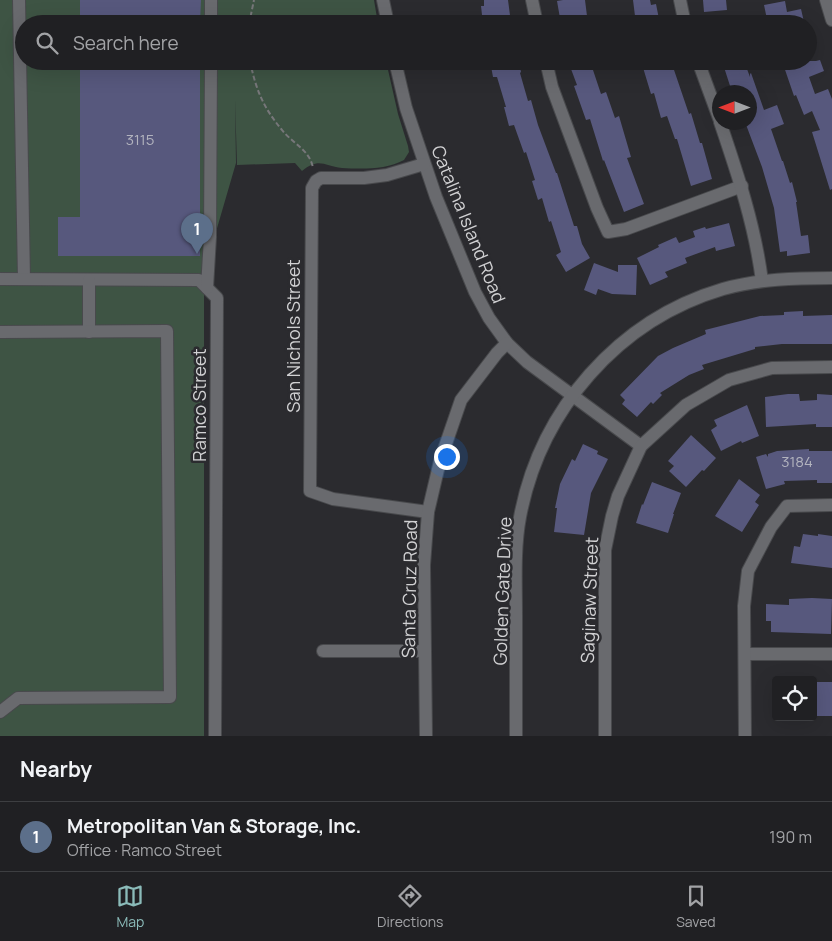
<!DOCTYPE html>
<html lang="en">
<head>
<meta charset="utf-8">
<style>
	:root { --surface:#202023; --page:#28282b; --text:#f1f3f6; --muted:#a2a3a6; --line:#3d3e41; --accent:#8bbbb9 }
	body { margin:0; font-family:Manrope,sans-serif; background:var(--page); color:var(--text) }
	.controls { position:absolute; right:15px; bottom:15px; display:grid; overflow:hidden; border-radius:5px; box-shadow:0 5px 20px #0002 }
	.controls button { width:45px; height:45px; display:grid; place-items:center; padding:0; border:0; border-bottom:1px solid var(--line); background:var(--surface); color:var(--text); font:25px sans-serif }
	.compass { position:absolute; left:712px; top:85px; width:45px; height:45px; border-radius:50%; background:var(--surface); box-shadow:0 5px 20px #0002; rotate:270deg }
	.you { position:absolute; left:446px; top:456px; width:18px; height:18px; margin:-12px; border:4px solid #fff; border-radius:50%; background:#1a73e8; box-shadow:0 0 0 8px #1a73e833 }
	.badge { display:grid; place-items:center; width:32px; height:32px; border-radius:50%; background:var(--accent); color:#fff; font-size:16px; font-weight:700 }
	.pin { position:absolute; translate:-50% -41px; filter:drop-shadow(0 1px 2px #0008) }
	.pin::after { content:''; position:absolute; top:26px; width:18px; height:15px; background:inherit; clip-path:polygon(0 0,100% 0,50% 100%) }
	.list { margin:0; padding:0; list-style:none }
	h2 { display:flex; justify-content:space-between; align-items:center; height:65px; margin:0; padding:0 20px; font-size:21px }
	h2 small { font-size:16px; font-weight:400; color:var(--muted) }
	.list li { display:grid; grid-template-columns:32px 1fr auto; gap:15px; align-items:center; box-sizing:border-box; height:70px; padding:0 20px; border-top:1px solid var(--line) }
	.list b { display:block; font-size:19px; white-space:nowrap }
	.list p { margin:0; font-size:16px; white-space:nowrap; color:var(--muted) }
	.list em { font-size:16px; font-style:normal; color:var(--muted) }
	.icon { flex:none; width:28px; height:28px; fill:none; stroke:currentColor; stroke-width:2; stroke-linecap:round; stroke-linejoin:round }
	.map { position:relative; flex:none; width:832px; height:736px; overflow:hidden }
	.search { position:absolute; background:var(--surface); box-shadow:0 5px 20px #0002; left:15px; right:15px; top:15px; height:55px; display:flex; align-items:center; gap:12px; box-sizing:border-box; padding:0 18px; border-radius:28px; color:var(--muted); font-size:19px }
	.sheet { height:135px; background:var(--surface) }
	nav { display:flex; justify-content:space-around; align-items:center; box-sizing:border-box; height:70px; border-top:1px solid var(--line); background:var(--surface); font-size:14px; color:var(--muted) }
	nav a { display:grid; justify-items:center; gap:2px }
	nav .on { color:var(--accent) }
	.map>svg:first-child { display:block }
	.green { fill:#3e5444 }
	.building { fill:#57587d }
	.lines { fill:none; stroke-linecap:round; stroke-linejoin:round }
	.minor-casing { stroke:#48494c; stroke-width:14 }
	.path { stroke:#77777a; stroke-width:2; stroke-dasharray:5 2.5; stroke-linecap:butt }
	.minor { stroke:#696a6e; stroke-width:12 }
	.labels { text-anchor:middle; dominant-baseline:central; stroke-width:5; stroke-linejoin:round; paint-order:stroke }
	.number-label { font-size:15px; fill:#b2b3be }
	.street-label { font-size:18px; fill:#d1d1d3; stroke:#2b2b2f }
</style>
</head>
<body>
<div class="map">
<svg width="832" height="736" viewBox="0 0 832 736">
	<rect width="100%" height="100%" fill="#2b2b2f"/>
	<path class="green" d="M0 0H374L378 24H24V61H386L398 114 408 146 409 152 404 160C386 170 361 169 342 168 324 166 319 157 302 171L295 163 237 165 235 99 236 163 204 273V736H0Z"/>
	<g class="building">
		<polygon points="80,0 201,0 200,24 80,24"/>
		<polygon points="484,0 508,0 511,23 483,24 481,6 484,6"/>
		<polygon points="563,0 585,0 588,24 561,24 557,1"/>
		<polygon points="633,0 650,0 651,5 656,4 660,24 636,24"/>
		<polygon points="703,0 726,0 727,10 704,12"/>
		<polygon points="785,1 787,12 801,9 804,22 768,24 764,5"/>
		<polygon points="820,60 824,71 809,77 815,94 828,89 832,99 832,189 830,190 812,132 820,130 812,111 804,115 796,95 794,96 782,61 816,61"/>
		<polygon points="80,61 200,61 200,256 58,256 58,217 80,217"/>
		<polygon points="490,61 519,61 521,72 520,73 528,101 531,100 538,125 556,173 557,173 574,226 577,226 582,244 590,258 566,272 556,255 561,252 551,221 549,222 542,198 538,200 532,181 535,180 526,152 524,153 514,125 509,126 504,107 506,107 497,77 493,77"/>
		<polygon points="568,61 590,61 601,94 606,92 615,118 619,116 631,157 627,158 644,204 624,212 604,160 603,161 590,119 586,120 574,86 577,85"/>
		<polygon points="641,61 668,61 670,68 673,67 689,114 691,113 700,143 702,143 712,179 691,186 677,139 675,139 667,116 661,118 654,93 651,94"/>
		<polygon points="722,61 744,61 750,77 750,74 751,73 764,110 777,105 784,124 771,129 782,161 783,161 790,183 792,182 797,202 796,202 801,236 808,235 810,253 787,256 787,251 780,252 774,208 762,167 745,122 750,122 750,92 732,92"/>
		<polygon points="729,223 735,246 716,251 715,247 685,258 687,263 665,272 668,277 650,285 637,258 659,247 658,245 676,237 679,243 695,237 693,231 705,227 706,229"/>
		<polygon points="594,263 618,272 618,265 637,265 636,295 612,294 598,289 596,295 584,290"/>
		<polygon points="803,311 803,316 832,315 832,344 782,344 755,347 755,349 702,365 704,369 689,375 660,393 662,395 653,404 651,402 637,417 622,404 625,400 620,395 658,356 673,348 706,334 705,330 760,316 784,315 784,312"/>
		<polygon points="788,394 799,394 800,401 817,400 817,394 832,395 832,427 816,427 816,424 766,427 765,397"/>
		<polygon points="747,405 759,436 742,443 741,441 721,451 711,430 717,426 714,420"/>
		<polygon points="691,435 716,458 704,471 702,470 686,487 669,471 674,466 668,461"/>
		<polygon points="583,444 598,451 597,454 608,459 591,493 584,535 554,532 557,508 555,508 560,484 572,459 575,461"/>
		<polygon points="809,449 809,451 832,451 832,483 817,483 817,480 784,481 785,484 766,489 756,457 766,454 768,457 768,454 777,451"/>
		<polygon points="739,479 760,495 755,502 759,505 742,532 715,516"/>
		<polygon points="652,482 681,493 673,514 674,514 668,533 636,523 642,504 643,505"/>
		<polygon points="803,534 818,536 818,534 832,536 832,568 791,563 794,546 800,547"/>
		<polygon points="812,598 832,599 831,634 771,632 771,621 766,621 766,604 789,605 789,599"/>
		<rect x="813" y="682" width="19" height="34"/>
	</g>
	<g class="lines">
		<defs>
			<g id="minor">
				<polyline points="19,0 24,279"/>
				<polyline points="383,0 388,24"/>
				<polyline points="532,0 537,24"/>
				<polyline points="680,0 685,24"/>
				<polyline points="826,0 832,20"/>
				<polyline points="211,24 211,0"/>
				<polyline points="395,61 406,108 436,197 475,292 489,318 507,343 527,362 641,446"/>
				<polyline points="546,61 552,87 597,208 608,232 626,229 742,186"/>
				<polyline points="698,61 720,121"/>
				<path d="M720 122C738 175 755 226 762 281"/>
				<polyline points="424,164 387,175 364,178 321,178 316,181 312,188 310,491 333,499 428,512"/>
				<polyline points="0,279 199,280 217,298 215,736"/>
				<polyline points="89,280 89,332"/>
				<polyline points="207,288 210,237 211,61"/>
				<polyline points="0,332 167,331 170,697 18,698 0,712"/>
				<polyline points="323,651 425,651"/>
				<polyline points="745,654 832,654"/>
				<polyline points="426,736 424,565 428,512 440,461 461,400 497,353 507,343"/>
				<path d="M516 736C516 696 516 655 516 615 516 583 514 549 520 517 540 410 618 320 723 289 759 279 795 278 832 278"/>
				<polyline points="605,736 605,550 612,516 618,496 641,446 686,405 729,380 772,368 832,367"/>
				<polyline points="745,736 744,606 748,571 771,527 787,506 832,505"/>
			</g>
		</defs>
		<use href="#minor" class="minor-casing"/>
		<g class="path">
			<polyline points="249,24 254,0"/>
			<path d="M250 61C256 90 263 107 282 130 292 143 310 150 313 168"/>
		</g>
		<use href="#minor" class="minor"/>
	</g>
	<g class="labels">
		<g class="number-label">
			<text x="140" y="139">3115</text>
			<text x="797" y="461">3184</text>
		</g>
		<g class="street-label">
			<text transform="translate(469 224) rotate(68)">Catalina Island Road</text>
			<text transform="translate(293 336) rotate(-90)">San Nichols Street</text>
			<text transform="translate(199 405) rotate(-90)">Ramco Street</text>
			<text transform="translate(409 589) rotate(-89)">Santa Cruz Road</text>
			<text transform="translate(502 591) rotate(-88)">Golden Gate Drive</text>
			<text transform="translate(589 600) rotate(-88)">Saginaw Street</text>
		</g>
	</g>
</svg>
<div class="controls">
<button><svg class="icon" aria-label="locate" viewBox="0 0 24 24"><circle cx="12" cy="12" r="6"/><path d="M12 2v4M12 18v4M2 12h4M18 12h4"/></svg></button>
</div>
<svg class="compass" viewBox="-18 -18 36 36"><path d="M0-13l5 13h-10z" fill="#e53935"/><path d="M0 13l5-13h-10z" fill="#a2a3a6"/></svg>
<div class="you"></div>
<div class="pin badge" style="left:197px;top:254px;background:#5c6f8a">1</div>
<div class="search"><svg class="icon" aria-label="search" viewBox="0 0 24 24"><circle cx="10" cy="10" r="6"/><path d="M15 15l6 6"/></svg>Search here</div>
</div>
<section class="sheet">
<h2>Nearby<small></small></h2>
<ul class="list">
<li><span class="badge" style="background:#5c6f8a">1</span><div><b>Metropolitan Van &amp; Storage, Inc.</b><p>Office · Ramco Street</p></div><em>190 m</em></li>
</ul>
</section>
<nav>
<a class="on"><svg class="icon" aria-label="map" viewBox="0 0 24 24"><path d="M3 6l6-2 6 2 6-2v14l-6 2-6-2-6 2zM9 4v14M15 6v14"/></svg>Map</a>
<a><svg class="icon" aria-label="directions" viewBox="0 0 24 24"><path d="M12 3l9 9-9 9-9-9zM9 14v-3h6M13 9l2 2-2 2"/></svg>Directions</a>
<a><svg class="icon" aria-label="saved" viewBox="0 0 24 24"><path d="M7 4h10v16l-5-4-5 4z"/></svg>Saved</a>
</nav>
</body>
</html>
